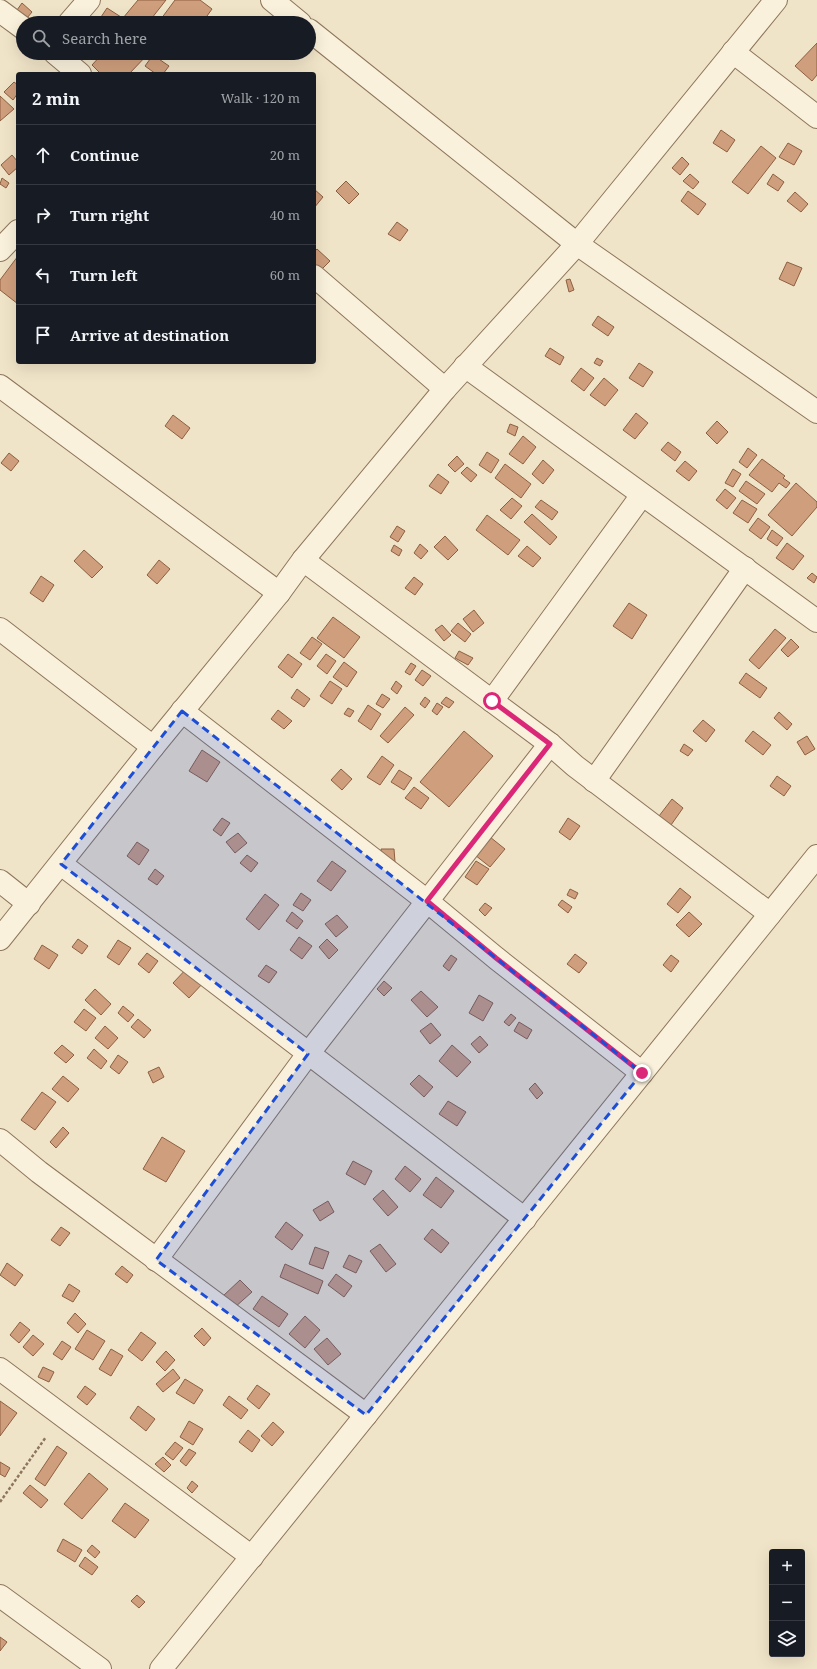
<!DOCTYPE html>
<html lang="en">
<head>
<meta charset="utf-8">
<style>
	:root { --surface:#171b24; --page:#20242c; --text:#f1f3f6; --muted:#9ea1a6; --line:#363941 }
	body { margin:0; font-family:"Noto Serif",serif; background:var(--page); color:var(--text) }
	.controls { position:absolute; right:12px; bottom:12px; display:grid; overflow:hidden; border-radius:4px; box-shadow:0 4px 16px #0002 }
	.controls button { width:36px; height:36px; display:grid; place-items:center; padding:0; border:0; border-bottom:1px solid var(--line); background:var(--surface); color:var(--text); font:20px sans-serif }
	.stop { position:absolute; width:12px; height:12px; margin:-9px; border:3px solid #db2777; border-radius:50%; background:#fff }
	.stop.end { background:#db2777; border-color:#fff; box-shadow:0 1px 4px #0008 }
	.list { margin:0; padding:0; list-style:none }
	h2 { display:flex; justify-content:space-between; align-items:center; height:52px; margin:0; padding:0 16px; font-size:17px }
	h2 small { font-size:13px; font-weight:400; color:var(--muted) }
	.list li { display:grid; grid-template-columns:26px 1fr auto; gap:12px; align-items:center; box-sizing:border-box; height:60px; padding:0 16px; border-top:1px solid var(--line) }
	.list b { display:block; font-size:15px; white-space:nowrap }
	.list em { font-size:13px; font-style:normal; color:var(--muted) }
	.icon { flex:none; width:22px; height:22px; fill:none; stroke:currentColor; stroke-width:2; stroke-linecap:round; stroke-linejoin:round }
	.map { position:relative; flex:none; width:817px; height:1669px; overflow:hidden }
	.search { position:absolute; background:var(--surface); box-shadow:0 4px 16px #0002; left:16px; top:16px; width:300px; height:44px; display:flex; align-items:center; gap:10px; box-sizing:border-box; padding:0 14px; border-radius:22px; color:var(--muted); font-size:15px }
	.panel { position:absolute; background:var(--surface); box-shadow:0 4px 16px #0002; left:16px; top:72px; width:300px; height:292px; border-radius:4px }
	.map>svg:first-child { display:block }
	.building { fill:#cf9f7d; stroke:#8d5f41 }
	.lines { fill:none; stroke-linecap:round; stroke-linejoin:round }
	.minor-casing { stroke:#8d765c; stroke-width:24 }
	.path { stroke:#8d765c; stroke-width:2.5; stroke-dasharray:3 2; stroke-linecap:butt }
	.minor { stroke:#faf1dc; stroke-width:22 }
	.route { stroke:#db2777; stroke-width:5 }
	.marked { fill:#1d4ed8; fill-opacity:0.2; stroke:#1d4ed8; stroke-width:3; stroke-dasharray:8 5; stroke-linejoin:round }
</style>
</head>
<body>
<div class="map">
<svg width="817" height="1669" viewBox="0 0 817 1669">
	<rect width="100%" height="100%" fill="#f0e4c8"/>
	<g class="building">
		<polygon points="138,0 166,0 148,23 130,23 123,18"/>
		<polygon points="175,0 200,0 212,9 202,23 158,23"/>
		<polygon points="22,3 32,12 27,18 17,10"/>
		<polygon points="107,8 121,17 117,23 97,23"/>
		<polygon points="817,43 817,75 812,81 795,66"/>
		<polygon points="103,53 149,53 129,74 101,74 92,65"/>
		<polygon points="153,55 169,66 163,74 156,74 145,66"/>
		<polygon points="14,82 18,85 18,93 13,100 4,92"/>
		<polygon points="0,96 14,109 0,121"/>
		<polygon points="721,130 735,140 727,152 713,143"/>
		<polygon points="788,143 802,151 794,165 779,157"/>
		<polygon points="761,146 776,158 748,194 732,182"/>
		<polygon points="12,155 18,162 18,167 9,175 1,165"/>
		<polygon points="682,157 689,164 680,175 672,168"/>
		<polygon points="690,174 699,182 693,189 683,181"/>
		<polygon points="773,174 784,182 778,191 767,184"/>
		<polygon points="2,178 9,183 6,188 0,184"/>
		<polygon points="346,181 359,194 349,204 336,191"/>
		<polygon points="314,189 323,197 314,208"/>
		<polygon points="688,191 706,204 698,215 681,201"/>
		<polygon points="795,192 808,204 801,212 787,201"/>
		<polygon points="397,222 408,230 400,241 388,234"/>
		<polygon points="317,249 330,261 321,270 314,264 314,252"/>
		<polygon points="18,256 18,304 0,290 0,280"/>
		<polygon points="787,262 802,268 794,286 779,279"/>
		<polygon points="570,279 574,290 569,292 566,280"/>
		<polygon points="598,316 614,327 608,336 592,325"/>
		<polygon points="550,348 564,357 560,365 545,356"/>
		<polygon points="597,358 603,361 600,366 594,363"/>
		<polygon points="639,363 653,372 643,387 629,378"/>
		<polygon points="581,368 594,378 584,391 571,381"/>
		<polygon points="604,378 618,390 605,406 590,395"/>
		<polygon points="636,413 648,423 635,439 623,430"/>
		<polygon points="173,415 190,428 182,439 165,426"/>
		<polygon points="717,421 728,432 717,444 706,433"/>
		<polygon points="510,424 518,427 515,436 507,432"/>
		<polygon points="523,436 536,447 523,464 509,454"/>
		<polygon points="668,442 681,452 675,461 661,450"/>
		<polygon points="748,448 757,455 747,468 739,462"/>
		<polygon points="487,452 499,460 491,473 479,465"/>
		<polygon points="9,453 19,461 11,471 1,463"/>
		<polygon points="457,456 464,464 455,472 448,465"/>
		<polygon points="762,459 785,476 783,478 790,483 786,488 779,483 772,492 749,475"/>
		<polygon points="543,460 554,470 543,484 532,474"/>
		<polygon points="685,461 697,471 689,481 676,471"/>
		<polygon points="505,464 531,484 521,498 495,478"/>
		<polygon points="467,467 477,475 471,482 461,473"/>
		<polygon points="733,469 741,474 733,487 725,483"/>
		<polygon points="438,474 449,482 441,494 429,486"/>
		<polygon points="746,481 765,494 757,504 739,491"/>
		<polygon points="796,483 817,502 817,507 792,536 768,515"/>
		<polygon points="725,489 736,498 727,509 716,500"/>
		<polygon points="512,498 522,506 511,519 500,510"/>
		<polygon points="541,500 558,512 552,520 535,507"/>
		<polygon points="742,500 757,509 748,523 733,513"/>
		<polygon points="532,514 557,537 550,545 524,522"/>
		<polygon points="487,515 520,540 508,555 476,530"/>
		<polygon points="758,518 770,527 761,539 749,530"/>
		<polygon points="397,526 405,531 398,542 390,537"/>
		<polygon points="772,530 783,538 777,546 767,539"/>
		<polygon points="445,536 458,550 448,560 434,547"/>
		<polygon points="787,543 804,556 793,570 776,558"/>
		<polygon points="420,544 428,551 421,559 414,553"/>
		<polygon points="394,545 402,550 399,556 391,551"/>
		<polygon points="527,546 541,558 533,567 518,556"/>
		<polygon points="84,550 103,567 92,578 74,561"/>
		<polygon points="159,560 170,569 157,584 147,575"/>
		<polygon points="812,573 817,577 814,583 807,578"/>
		<polygon points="41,576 54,585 43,602 30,593"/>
		<polygon points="414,577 423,584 415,595 405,588"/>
		<polygon points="629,603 647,615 632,639 613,626"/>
		<polygon points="474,610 484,623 473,632 463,619"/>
		<polygon points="333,617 360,637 344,658 317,638"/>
		<polygon points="458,623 471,634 465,642 451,631"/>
		<polygon points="442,625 451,635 444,641 435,630"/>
		<polygon points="775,629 786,638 759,669 749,660"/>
		<polygon points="312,637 322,644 310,660 300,653"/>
		<polygon points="791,639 799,647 788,657 781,650"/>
		<polygon points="459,651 473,658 468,665 455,658"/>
		<polygon points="288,654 302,664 292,678 278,667"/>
		<polygon points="326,654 336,661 327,674 317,666"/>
		<polygon points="344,662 357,672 347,687 333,677"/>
		<polygon points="411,663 416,666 410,675 405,672"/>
		<polygon points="422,670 431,676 423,686 415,680"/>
		<polygon points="746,673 767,688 760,698 739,683"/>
		<polygon points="330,681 342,689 332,704 320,696"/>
		<polygon points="396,681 402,686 397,694 391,689"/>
		<polygon points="297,689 310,699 304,707 291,698"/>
		<polygon points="382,694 390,699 383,708 376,704"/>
		<polygon points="425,697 430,701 425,708 420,704"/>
		<polygon points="446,697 454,702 449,708 441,703"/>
		<polygon points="437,703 443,707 437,715 432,711"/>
		<polygon points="368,705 381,714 371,730 358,721"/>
		<polygon points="405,707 414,715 388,743 380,736"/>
		<polygon points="348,708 354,711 350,717 344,714"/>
		<polygon points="278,710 292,721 284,729 271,719"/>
		<polygon points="779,712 792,724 787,730 774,718"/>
		<polygon points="703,720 715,730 706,742 693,731"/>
		<polygon points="464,731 493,756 449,807 420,782"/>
		<polygon points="753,731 771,745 763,755 745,741"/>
		<polygon points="807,736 815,749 805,755 797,742"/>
		<polygon points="684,744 693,750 688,756 680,751"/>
		<polygon points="202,750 220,762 207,782 189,771"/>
		<polygon points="382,756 394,765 380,785 367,777"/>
		<polygon points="341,769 352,779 342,790 331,780"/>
		<polygon points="399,770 412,778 404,790 391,782"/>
		<polygon points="777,776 791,786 784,796 770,786"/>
		<polygon points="414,787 429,798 421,809 405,798"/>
		<polygon points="672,799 683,808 671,825 659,816"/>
		<polygon points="222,818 230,823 221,836 213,830"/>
		<polygon points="568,818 580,826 570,840 559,832"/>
		<polygon points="238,833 247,843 235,853 226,842"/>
		<polygon points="490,837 505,849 490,867 475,855"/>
		<polygon points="137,842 149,850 139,865 127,856"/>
		<polygon points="381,849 394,849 395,862 382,863"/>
		<polygon points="247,855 258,863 251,872 240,863"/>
		<polygon points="332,861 346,871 331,891 317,881"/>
		<polygon points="476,861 489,869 477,885 465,877"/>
		<polygon points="155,869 164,876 157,885 148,879"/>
		<polygon points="680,888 691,897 678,913 667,904"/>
		<polygon points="570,889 578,893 575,899 567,895"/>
		<polygon points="301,893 311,900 303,911 293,905"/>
		<polygon points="265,894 279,905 259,930 246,919"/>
		<polygon points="562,900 572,907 568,913 558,905"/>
		<polygon points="485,903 492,908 485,916 479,910"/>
		<polygon points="292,912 303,921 297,929 286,921"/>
		<polygon points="689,912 702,924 689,937 676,925"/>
		<polygon points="337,915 348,927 336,937 325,924"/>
		<polygon points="299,937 312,946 302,959 290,950"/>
		<polygon points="78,939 88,946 82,954 72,947"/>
		<polygon points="327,939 338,950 329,959 319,947"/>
		<polygon points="118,940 131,948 119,965 107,957"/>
		<polygon points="42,945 58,955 49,969 34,959"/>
		<polygon points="147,953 158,961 149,973 138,964"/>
		<polygon points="575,954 587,963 579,973 567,964"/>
		<polygon points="451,955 457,959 449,971 443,966"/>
		<polygon points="671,955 679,961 671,972 663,965"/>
		<polygon points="266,965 277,972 269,983 258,976"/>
		<polygon points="189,966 205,981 189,998 173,983"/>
		<polygon points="384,981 392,988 384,996 377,989"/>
		<polygon points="95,989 111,1004 101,1015 85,1000"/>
		<polygon points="421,991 438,1007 427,1017 411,1000"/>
		<polygon points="479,995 493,1003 483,1021 469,1013"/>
		<polygon points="123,1006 134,1015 128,1022 118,1013"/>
		<polygon points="84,1009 96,1018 86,1031 74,1022"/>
		<polygon points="511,1014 516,1018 509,1026 504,1022"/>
		<polygon points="138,1019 151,1030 144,1038 131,1027"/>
		<polygon points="519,1022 532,1030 527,1039 514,1031"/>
		<polygon points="431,1023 441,1035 430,1044 420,1031"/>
		<polygon points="105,1026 118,1038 108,1049 95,1038"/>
		<polygon points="480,1036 488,1045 479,1053 471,1044"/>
		<polygon points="62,1045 74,1055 66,1063 54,1053"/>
		<polygon points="452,1045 471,1062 457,1077 439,1061"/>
		<polygon points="94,1049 107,1061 101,1069 87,1058"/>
		<polygon points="118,1055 128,1062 119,1074 110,1067"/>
		<polygon points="159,1067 164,1077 153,1083 148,1072"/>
		<polygon points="419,1075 433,1087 424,1097 410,1084"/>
		<polygon points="63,1076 79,1089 68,1102 52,1089"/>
		<polygon points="535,1083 543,1093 537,1099 529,1089"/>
		<polygon points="42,1092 56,1102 35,1130 21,1120"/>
		<polygon points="448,1101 466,1112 457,1126 439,1114"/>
		<polygon points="63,1127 69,1133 56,1148 50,1142"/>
		<polygon points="162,1137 185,1151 166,1182 143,1169"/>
		<polygon points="353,1161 372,1171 365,1185 346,1174"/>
		<polygon points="405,1166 421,1179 410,1192 395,1179"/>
		<polygon points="436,1177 454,1191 441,1208 423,1195"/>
		<polygon points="383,1190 398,1207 388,1216 373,1199"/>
		<polygon points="328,1201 334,1212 320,1221 313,1210"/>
		<polygon points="286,1222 303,1235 292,1250 275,1237"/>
		<polygon points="61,1227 70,1233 60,1246 51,1240"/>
		<polygon points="432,1229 449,1243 441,1253 424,1239"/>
		<polygon points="380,1244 396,1264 386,1272 370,1251"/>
		<polygon points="315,1247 329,1252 323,1269 309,1264"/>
		<polygon points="349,1255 362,1261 356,1273 343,1267"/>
		<polygon points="7,1263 23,1275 15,1286 0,1275"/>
		<polygon points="285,1264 323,1281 318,1294 280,1277"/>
		<polygon points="122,1266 133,1275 127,1283 115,1274"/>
		<polygon points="336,1274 352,1286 344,1297 328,1285"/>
		<polygon points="240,1280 252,1292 234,1308 223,1296"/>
		<polygon points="69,1284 80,1291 73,1302 62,1296"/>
		<polygon points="262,1296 288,1314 279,1327 253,1309"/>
		<polygon points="75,1313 86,1324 78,1333 67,1323"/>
		<polygon points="305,1316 320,1330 305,1348 289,1334"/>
		<polygon points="20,1322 30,1330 19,1343 10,1335"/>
		<polygon points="202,1328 211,1338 204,1346 194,1336"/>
		<polygon points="87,1330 105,1341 93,1360 75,1349"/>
		<polygon points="141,1332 156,1343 142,1361 128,1350"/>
		<polygon points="33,1335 44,1344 33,1356 23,1347"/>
		<polygon points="327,1338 341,1354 328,1365 314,1349"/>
		<polygon points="62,1341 71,1347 62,1360 53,1354"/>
		<polygon points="111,1349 123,1356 111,1376 99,1369"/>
		<polygon points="166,1351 175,1360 165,1371 156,1362"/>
		<polygon points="43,1367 54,1372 49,1382 38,1377"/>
		<polygon points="173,1369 180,1378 163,1392 156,1384"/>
		<polygon points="185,1379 203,1390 194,1404 176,1393"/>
		<polygon points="257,1385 270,1394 259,1409 247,1399"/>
		<polygon points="85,1386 96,1394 87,1405 77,1397"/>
		<polygon points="229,1396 248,1410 241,1419 223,1405"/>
		<polygon points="0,1401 17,1413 0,1436"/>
		<polygon points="138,1406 155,1419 146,1431 130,1418"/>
		<polygon points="189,1421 203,1429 193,1445 180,1437"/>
		<polygon points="273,1422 284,1432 272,1446 261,1436"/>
		<polygon points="248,1430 260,1440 252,1452 239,1442"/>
		<polygon points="175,1442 183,1448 173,1460 165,1454"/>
		<polygon points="57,1446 67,1453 45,1486 35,1479"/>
		<polygon points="189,1449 196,1453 186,1466 180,1461"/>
		<polygon points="163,1457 171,1465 164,1472 155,1464"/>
		<polygon points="0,1462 10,1468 5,1477 0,1474"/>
		<polygon points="89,1473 108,1489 82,1519 64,1504"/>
		<polygon points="192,1481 198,1486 192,1493 187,1488"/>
		<polygon points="30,1485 48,1500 41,1508 23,1493"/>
		<polygon points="125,1503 149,1520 135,1538 112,1521"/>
		<polygon points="63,1539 82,1550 75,1562 57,1551"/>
		<polygon points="92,1545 100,1552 95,1558 87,1551"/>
		<polygon points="85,1557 98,1567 92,1575 79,1566"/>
		<polygon points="137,1595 145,1602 139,1608 131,1601"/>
		<polygon points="0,1637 7,1642 0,1651"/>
	</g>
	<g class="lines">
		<defs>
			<g id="minor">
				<polyline points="272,0 300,23"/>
				<polyline points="0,11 23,28"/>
				<polyline points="69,23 89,0"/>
				<polyline points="309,30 577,244 817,412"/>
				<polyline points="733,52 817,117"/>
				<polyline points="55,53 80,74"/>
				<polyline points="0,250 18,231"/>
				<polyline points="314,276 445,389"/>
				<polyline points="465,366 817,621"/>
				<polyline points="0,386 279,593"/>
				<polyline points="303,560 492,701 550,744 575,766 770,914"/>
				<polyline points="0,629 153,747"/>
				<polyline points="492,701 642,495"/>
				<polyline points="182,711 427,901 496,958 642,1073"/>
				<polyline points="594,781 745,568"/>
				<polyline points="61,864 525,1219"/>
				<polyline points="0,881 29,904"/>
				<polyline points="0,939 153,747 279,593 303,560 445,389 577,244 776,0"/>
				<polyline points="0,1140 39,1172 366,1415"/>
				<polyline points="156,1260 308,1054 550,744"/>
				<polyline points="0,1369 252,1557"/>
				<polyline points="0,1596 100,1669"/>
				<polyline points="161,1669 817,856"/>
			</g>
		</defs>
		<use href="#minor" class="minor-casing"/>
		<polyline class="path" points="0,1502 46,1437"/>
		<use href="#minor" class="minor"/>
	</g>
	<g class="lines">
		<polyline class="route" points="492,701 550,744 427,901 496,958 642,1073"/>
	</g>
	<path class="marked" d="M182 711 642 1073 366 1415 156 1260 308 1054 61 864Z"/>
</svg>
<div class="controls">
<button>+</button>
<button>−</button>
<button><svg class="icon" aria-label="layers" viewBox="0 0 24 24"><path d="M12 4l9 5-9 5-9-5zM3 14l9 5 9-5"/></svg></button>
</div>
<div class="stop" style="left:492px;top:701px"></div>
<div class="stop end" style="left:642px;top:1073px"></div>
<div class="search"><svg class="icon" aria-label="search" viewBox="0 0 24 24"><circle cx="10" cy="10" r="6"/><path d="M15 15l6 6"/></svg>Search here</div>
<section class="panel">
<h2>2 min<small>Walk · 120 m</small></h2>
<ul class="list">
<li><svg class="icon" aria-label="ahead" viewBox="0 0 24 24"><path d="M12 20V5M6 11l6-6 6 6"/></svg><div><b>Continue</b></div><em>20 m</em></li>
<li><svg class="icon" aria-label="right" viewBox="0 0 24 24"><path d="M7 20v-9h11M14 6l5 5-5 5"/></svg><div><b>Turn right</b></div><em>40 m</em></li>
<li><svg class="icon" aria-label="left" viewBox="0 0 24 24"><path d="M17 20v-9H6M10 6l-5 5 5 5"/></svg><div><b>Turn left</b></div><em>60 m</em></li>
<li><svg class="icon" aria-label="arrive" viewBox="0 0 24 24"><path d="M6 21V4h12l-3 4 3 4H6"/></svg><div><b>Arrive at destination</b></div></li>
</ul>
</section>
</div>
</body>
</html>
